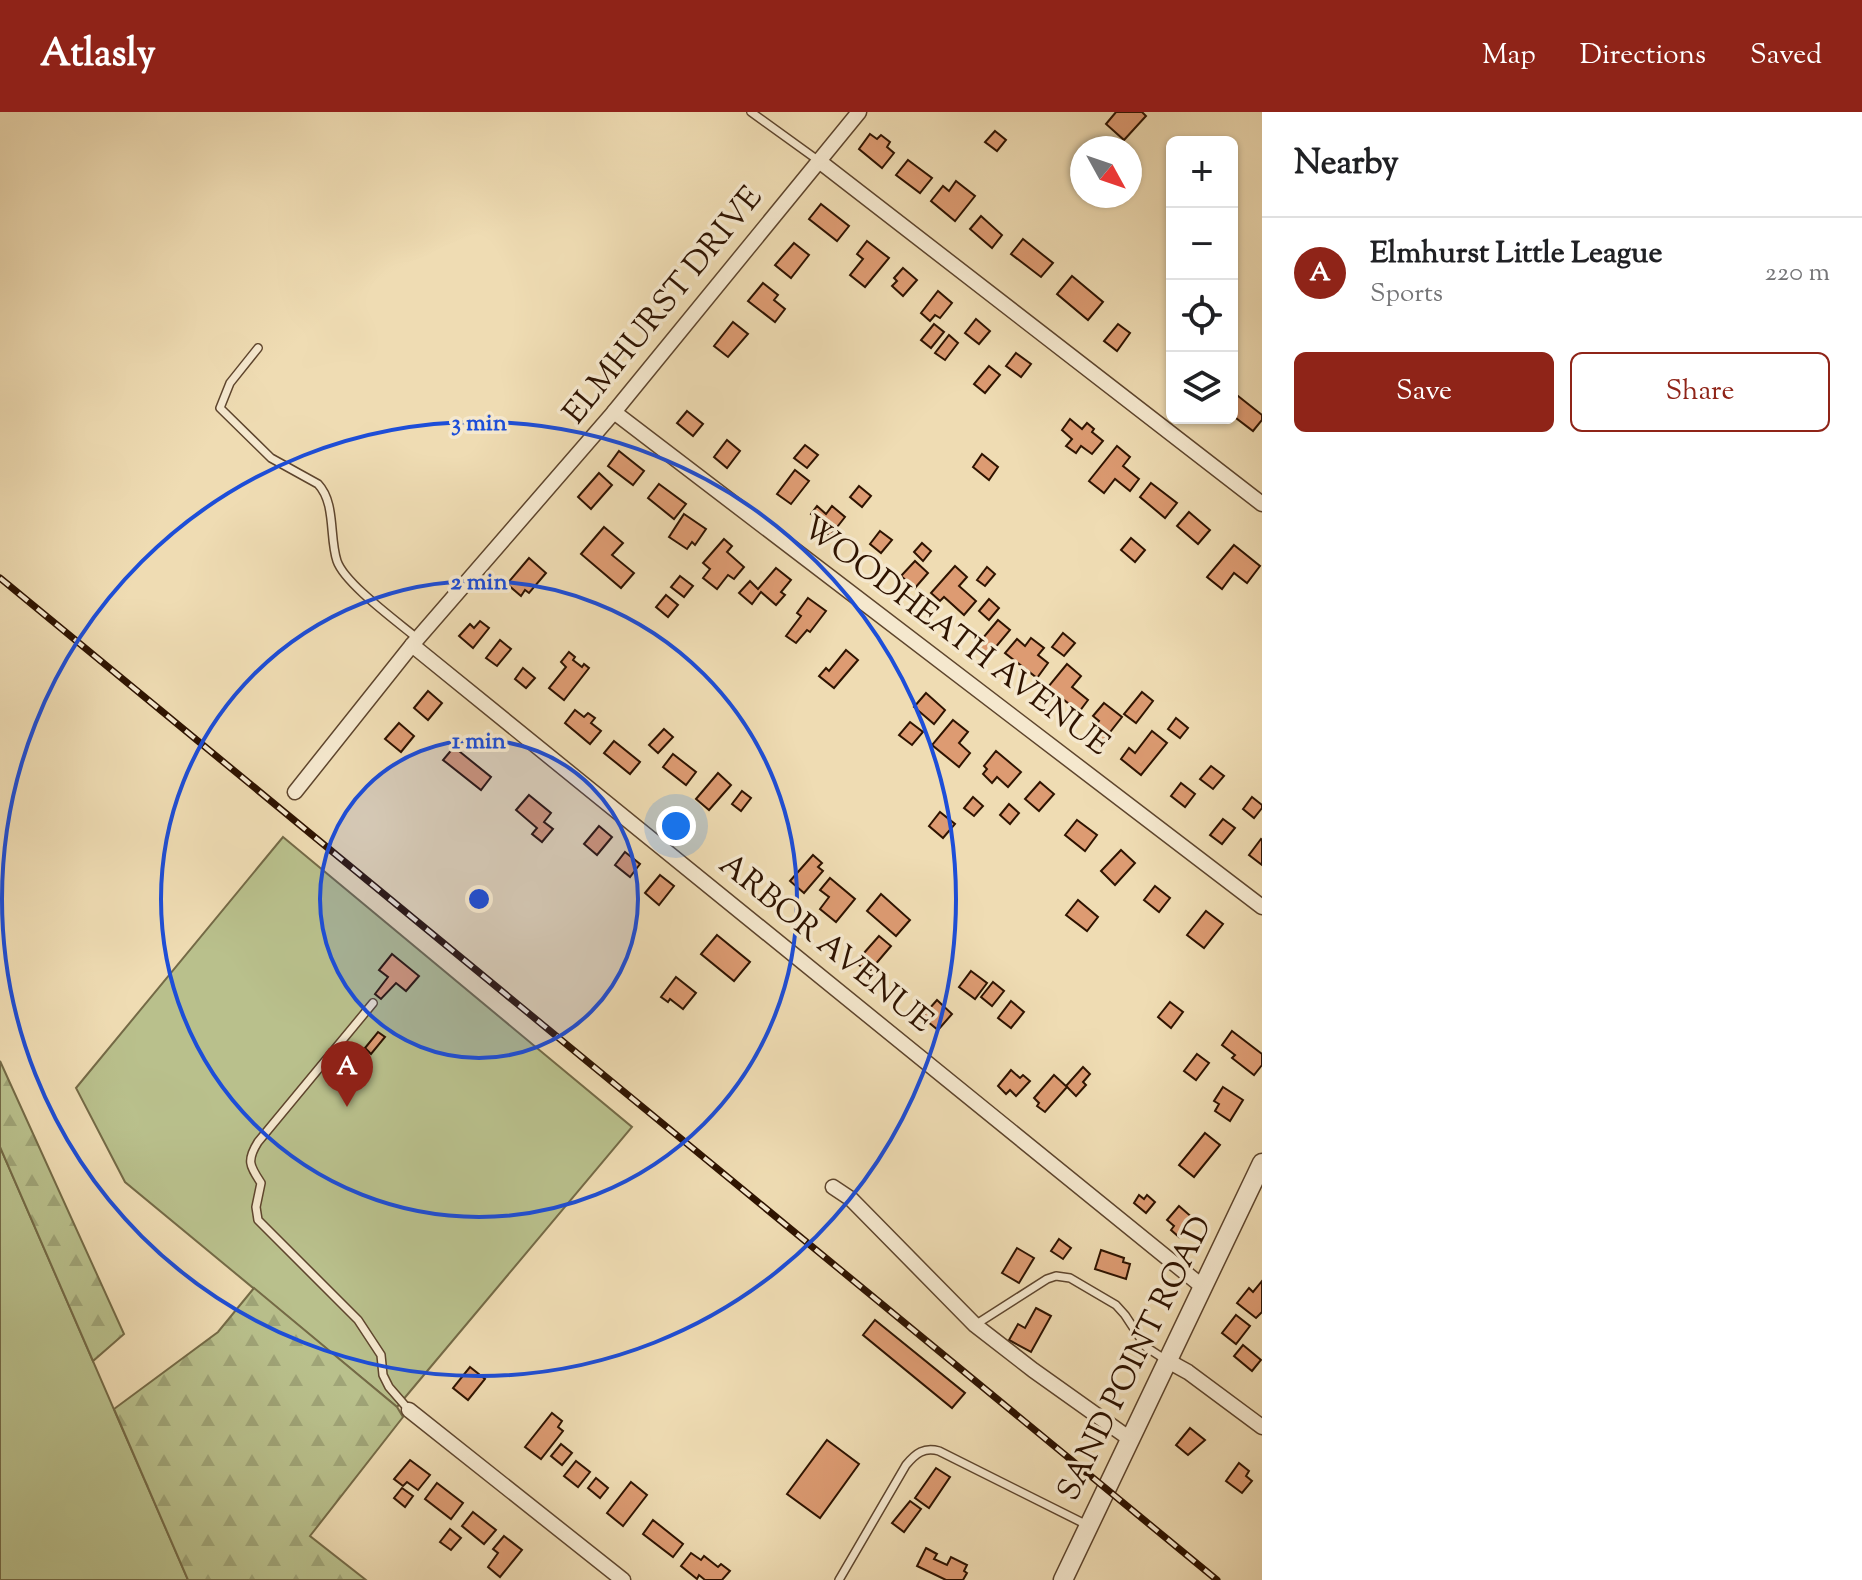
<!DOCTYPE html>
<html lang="en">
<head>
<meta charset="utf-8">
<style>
	:root { --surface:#fff; --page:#f6f6f6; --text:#202124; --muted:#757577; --line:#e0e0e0; --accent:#8f2418 }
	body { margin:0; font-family:"Sorts Mill Goudy",serif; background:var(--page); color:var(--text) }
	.controls { position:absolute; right:24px; top:24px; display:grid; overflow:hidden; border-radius:12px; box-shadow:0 2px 6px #0004 }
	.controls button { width:72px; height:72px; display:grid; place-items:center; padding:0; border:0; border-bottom:2px solid var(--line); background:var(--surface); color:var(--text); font:40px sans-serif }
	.compass { position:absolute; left:1070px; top:24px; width:72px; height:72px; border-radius:50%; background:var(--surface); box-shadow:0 2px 6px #0004; rotate:130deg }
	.you { position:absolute; left:676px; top:714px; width:28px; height:28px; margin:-20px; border:6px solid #fff; border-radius:50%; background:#1a73e8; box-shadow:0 0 0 12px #1a73e833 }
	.badge { display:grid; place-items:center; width:52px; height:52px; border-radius:50%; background:var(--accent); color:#fff; font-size:26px; font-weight:700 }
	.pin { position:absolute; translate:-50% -66px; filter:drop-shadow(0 2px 4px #0008) }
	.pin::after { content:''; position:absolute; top:42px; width:28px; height:24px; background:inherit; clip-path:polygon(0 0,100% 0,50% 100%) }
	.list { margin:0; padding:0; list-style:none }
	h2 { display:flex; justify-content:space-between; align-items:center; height:104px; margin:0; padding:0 32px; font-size:34px }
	h2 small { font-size:26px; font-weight:400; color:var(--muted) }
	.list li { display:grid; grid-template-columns:52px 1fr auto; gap:24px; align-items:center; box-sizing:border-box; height:112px; padding:0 32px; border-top:2px solid var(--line) }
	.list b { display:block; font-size:30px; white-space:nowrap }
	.list p { margin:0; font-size:26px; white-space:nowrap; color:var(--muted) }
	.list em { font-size:26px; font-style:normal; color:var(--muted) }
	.actions { display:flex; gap:16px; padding:24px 32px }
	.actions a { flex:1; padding:18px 0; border:2px solid var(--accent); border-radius:12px; text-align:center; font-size:28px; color:var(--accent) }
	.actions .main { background:var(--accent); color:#fff }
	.icon { flex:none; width:44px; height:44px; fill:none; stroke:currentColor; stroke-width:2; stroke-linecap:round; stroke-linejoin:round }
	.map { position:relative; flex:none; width:1262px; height:1468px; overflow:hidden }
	header { display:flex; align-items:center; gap:48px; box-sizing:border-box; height:112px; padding:0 40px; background:var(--accent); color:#fff }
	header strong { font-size:38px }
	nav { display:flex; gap:44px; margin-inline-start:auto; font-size:28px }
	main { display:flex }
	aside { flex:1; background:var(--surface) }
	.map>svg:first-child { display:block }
	.grass { fill:#b9c08c; stroke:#746a46; stroke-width:2 }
	.forest { fill:url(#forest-firs); stroke:#746a46; stroke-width:2 }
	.building { fill:#dd9b72; stroke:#2e1300; stroke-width:2 }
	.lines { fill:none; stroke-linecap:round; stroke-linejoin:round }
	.service-casing { stroke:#5e452d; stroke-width:10 }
	.minor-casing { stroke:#5e452d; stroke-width:17 }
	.tertiary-casing { stroke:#5e452d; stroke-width:21 }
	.service { stroke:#f5e8ce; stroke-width:7 }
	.minor { stroke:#f5e8ce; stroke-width:14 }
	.tertiary { stroke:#f5e8ce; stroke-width:18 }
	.rail-casing { stroke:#2e1300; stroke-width:7 }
	.rail { stroke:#f5e8ce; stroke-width:4; stroke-dasharray:12; stroke-linecap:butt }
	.ring { fill:none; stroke:#1d4ed8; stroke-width:4 }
	.labels { text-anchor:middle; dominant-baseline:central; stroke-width:7; stroke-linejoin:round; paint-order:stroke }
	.street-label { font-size:32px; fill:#2e1300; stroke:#f5e8ce }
	.centre { fill:#1d4ed8; stroke:#f5e8ce; stroke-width:4 }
	.ring-label { font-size:24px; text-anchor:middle; font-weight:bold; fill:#1d4ed8; stroke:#f5e8ce; stroke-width:7; stroke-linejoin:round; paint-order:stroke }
</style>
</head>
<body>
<header>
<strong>Atlasly</strong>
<nav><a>Map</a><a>Directions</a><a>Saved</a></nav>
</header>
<main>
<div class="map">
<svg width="1262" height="1468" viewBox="0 0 1262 1468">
	<defs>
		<pattern id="forest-firs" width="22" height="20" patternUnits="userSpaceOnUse" patternTransform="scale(2)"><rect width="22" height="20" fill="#b9c08c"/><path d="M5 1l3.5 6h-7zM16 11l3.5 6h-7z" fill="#9fa477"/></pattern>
	</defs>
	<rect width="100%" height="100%" fill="#efdcb3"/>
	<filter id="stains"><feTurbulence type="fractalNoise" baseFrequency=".0025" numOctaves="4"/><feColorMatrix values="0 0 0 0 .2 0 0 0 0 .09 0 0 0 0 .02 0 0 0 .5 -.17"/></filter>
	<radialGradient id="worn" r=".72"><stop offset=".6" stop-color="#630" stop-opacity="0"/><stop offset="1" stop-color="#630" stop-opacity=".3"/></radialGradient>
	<g class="grass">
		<polygon points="283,725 632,1015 397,1295 125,1070 76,976"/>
		<polygon points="0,1035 188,1468 0,1468"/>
	</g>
	<g class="forest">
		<polygon points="0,949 124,1222 93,1249 0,1035"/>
		<polygon points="254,1176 397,1295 403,1305 310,1424 366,1468 188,1468 114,1297 218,1220"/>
	</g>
	<g class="building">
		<polygon points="1116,0 1142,0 1146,4 1124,28 1106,12"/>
		<polygon points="995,19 1006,28 997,39 985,30"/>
		<polygon points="870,22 877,27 881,23 890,30 887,35 894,41 882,56 859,37"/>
		<polygon points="908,48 932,66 920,81 896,63"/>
		<polygon points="956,69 975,84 955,109 931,89 943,74 949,79"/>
		<polygon points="821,92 849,114 837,129 809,107"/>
		<polygon points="981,104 1002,123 992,136 970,117"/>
		<polygon points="1023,127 1053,151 1041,165 1011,142"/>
		<polygon points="867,129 889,146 865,175 850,163 863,147 857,142"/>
		<polygon points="794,131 809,143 791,166 775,153"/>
		<polygon points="903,156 917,168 903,184 892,174 897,169 894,166"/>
		<polygon points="1072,164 1103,190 1088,208 1057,182"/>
		<polygon points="763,171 778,183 774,188 785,197 775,210 748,189"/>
		<polygon points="938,179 952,191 940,206 935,203 930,209 921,201"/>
		<polygon points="976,207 990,219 979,232 965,221"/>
		<polygon points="733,210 748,222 728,245 714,234"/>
		<polygon points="934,212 944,220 931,236 921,228"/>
		<polygon points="1118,212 1130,221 1117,239 1104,229"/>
		<polygon points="949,223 958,231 945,248 935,241"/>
		<polygon points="1016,241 1031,252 1021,265 1006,254"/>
		<polygon points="989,254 1000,263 985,281 974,272"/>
		<polygon points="1233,280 1262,303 1262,308 1253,319 1232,303"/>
		<polygon points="687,299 703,312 693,324 677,311"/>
		<polygon points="1070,307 1082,317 1087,311 1094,317 1092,320 1103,329 1092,342 1081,334 1076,341 1066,334 1072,327 1062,318"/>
		<polygon points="727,328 740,339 727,356 714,345"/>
		<polygon points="805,333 818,343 807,356 794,346"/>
		<polygon points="1117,334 1130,345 1123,354 1139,367 1130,379 1115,367 1104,381 1089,369"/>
		<polygon points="619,339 644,359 633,373 608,354"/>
		<polygon points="982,342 998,355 989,368 973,355"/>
		<polygon points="795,358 809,369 791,392 777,382"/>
		<polygon points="599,361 612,373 591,397 578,385"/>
		<polygon points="1151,371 1177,391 1165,406 1140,385"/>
		<polygon points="659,372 686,392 674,407 648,386"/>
		<polygon points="859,374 871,384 862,395 850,385"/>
		<polygon points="817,394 826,402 832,394 845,405 830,424 818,414 821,410 811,402"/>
		<polygon points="1189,400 1210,418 1198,432 1177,414"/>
		<polygon points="684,402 706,417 695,433 692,430 687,437 669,425"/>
		<polygon points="604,415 623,431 612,443 634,461 621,476 581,442"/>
		<polygon points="880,419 892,428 881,441 870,432"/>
		<polygon points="1131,426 1145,438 1135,450 1121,438"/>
		<polygon points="724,427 732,434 727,440 744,455 734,467 728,463 717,477 703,466 710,457 703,451"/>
		<polygon points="922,431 931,439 923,449 914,440"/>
		<polygon points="1234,433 1260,454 1247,471 1234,461 1222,477 1207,465"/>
		<polygon points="529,446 546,461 529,481 525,478 521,484 507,472"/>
		<polygon points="915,449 928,461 915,476 901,464"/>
		<polygon points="955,454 967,465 959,474 976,489 964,503 944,485 940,489 931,481"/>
		<polygon points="987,455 995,462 985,474 977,468"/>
		<polygon points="776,456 791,468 781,480 785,483 776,493 761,480 752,492 739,481 750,469 758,477"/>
		<polygon points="680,464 693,474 684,485 671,475"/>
		<polygon points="666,483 678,493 668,505 656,495"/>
		<polygon points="808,486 826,499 810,520 807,518 796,531 786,524 801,504 797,501"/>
		<polygon points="989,487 999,496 989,508 979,499"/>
		<polygon points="998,508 1010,518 989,543 977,533"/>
		<polygon points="480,509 489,516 473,536 459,524 470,512 474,516"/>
		<polygon points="1063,521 1075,531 1064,544 1052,535"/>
		<polygon points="1031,526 1044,536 1038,543 1048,551 1037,566 1005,541 1017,527 1025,534"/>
		<polygon points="500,528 511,537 497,554 486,546"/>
		<polygon points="846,538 858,548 834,576 819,564 826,556 829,559"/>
		<polygon points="569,540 575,545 573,548 582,555 584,552 589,556 564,588 549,576 566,555 561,550"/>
		<polygon points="1067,552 1081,564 1072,575 1088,588 1079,600 1048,575"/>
		<polygon points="523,556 535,566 526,576 515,567"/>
		<polygon points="428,579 442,591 428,608 414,596"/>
		<polygon points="1142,580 1153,589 1136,611 1124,602"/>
		<polygon points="926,581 945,598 934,612 914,595"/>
		<polygon points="1104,591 1122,605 1103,629 1091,619 1099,609 1093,604"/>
		<polygon points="575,598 584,605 588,601 595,606 591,611 601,619 590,632 565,611"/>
		<polygon points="1176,606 1188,616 1180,626 1168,617"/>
		<polygon points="953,608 968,620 959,631 970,641 959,655 932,633"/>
		<polygon points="910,610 923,620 912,633 899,623"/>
		<polygon points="399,611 414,624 401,640 385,627"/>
		<polygon points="664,617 673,625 658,641 649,633"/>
		<polygon points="1152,619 1167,631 1141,663 1121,647 1129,636 1135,641"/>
		<polygon points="614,629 640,650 630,662 604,641"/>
		<polygon points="454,635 491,665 481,678 443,648"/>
		<polygon points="996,639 1021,660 1008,675 997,665 992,671 983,662 987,657 984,654"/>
		<polygon points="673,642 696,660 686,673 663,655"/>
		<polygon points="1211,654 1224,664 1213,677 1200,667"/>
		<polygon points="718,661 731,673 709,698 696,687"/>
		<polygon points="1040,670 1054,682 1039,699 1025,687"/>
		<polygon points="1181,671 1195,682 1185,695 1171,684"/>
		<polygon points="742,679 751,686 741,699 732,692"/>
		<polygon points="529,683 551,701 544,710 553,717 542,730 532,722 537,716 516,698"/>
		<polygon points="973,685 983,694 974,704 964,696"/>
		<polygon points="1252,685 1262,693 1262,696 1254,706 1243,697"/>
		<polygon points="1009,692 1019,701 1010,712 1000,703"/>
		<polygon points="940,700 955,712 943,726 929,714"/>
		<polygon points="1223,707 1235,716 1222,732 1210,723"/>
		<polygon points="1077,708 1097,723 1085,739 1065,723"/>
		<polygon points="599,714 612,725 597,743 584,732"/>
		<polygon points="1261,727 1262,728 1262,753 1249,743"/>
		<polygon points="1121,738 1135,751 1115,773 1101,759"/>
		<polygon points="625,740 640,752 630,765 615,753"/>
		<polygon points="813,743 822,751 818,755 823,759 804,781 790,769"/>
		<polygon points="660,763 674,774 659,793 645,781"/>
		<polygon points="830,766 855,787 836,810 820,797 829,785 820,778"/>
		<polygon points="1155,774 1170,786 1159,800 1144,788"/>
		<polygon points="881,782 910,808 896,824 867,799"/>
		<polygon points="1078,788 1098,805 1087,819 1066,803"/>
		<polygon points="1206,799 1223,812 1204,836 1187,823"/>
		<polygon points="717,823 750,850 734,869 701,842"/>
		<polygon points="879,824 891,834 868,861 856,850"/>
		<polygon points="392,842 419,864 406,879 396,871 381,887 375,882 388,865 379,858"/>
		<polygon points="971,859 987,871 975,887 959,875"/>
		<polygon points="676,865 696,881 683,897 670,887 668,890 661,885"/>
		<polygon points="993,870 1004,879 992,894 981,885"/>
		<polygon points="937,888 952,902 938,918 922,905"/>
		<polygon points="1011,889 1024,900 1011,916 998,906"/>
		<polygon points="1170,890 1183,900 1171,916 1158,905"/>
		<polygon points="1232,919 1262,942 1262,953 1254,963 1232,946 1235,943 1222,933"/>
		<polygon points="378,920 385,925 371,942 365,936"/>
		<polygon points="1197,942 1209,951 1196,968 1184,959"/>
		<polygon points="1083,955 1090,962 1083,970 1086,973 1076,984 1066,974"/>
		<polygon points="1011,958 1020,966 1023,963 1030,969 1016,984 1010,978 1006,982 998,974"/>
		<polygon points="1054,963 1067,975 1045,1000 1037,994 1039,991 1034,986"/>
		<polygon points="1223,975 1243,988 1230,1009 1215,999 1219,992 1214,989"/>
		<polygon points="1205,1021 1220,1033 1194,1065 1179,1053"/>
		<polygon points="1139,1083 1144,1087 1147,1083 1155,1090 1146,1101 1134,1091"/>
		<polygon points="1179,1094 1194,1107 1179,1125 1171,1118 1174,1114 1167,1108"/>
		<polygon points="1059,1127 1071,1136 1063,1147 1051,1139"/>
		<polygon points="1017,1136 1034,1146 1019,1171 1002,1161"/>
		<polygon points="1101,1138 1124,1146 1123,1150 1130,1152 1126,1167 1095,1157"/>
		<polygon points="1262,1169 1262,1200 1256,1206 1237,1191 1249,1176 1253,1180"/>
		<polygon points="1036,1196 1051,1204 1031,1240 1009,1228 1018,1212 1025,1216"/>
		<polygon points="1236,1203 1250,1214 1236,1232 1222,1221"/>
		<polygon points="875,1208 965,1281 952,1296 863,1223"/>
		<polygon points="1243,1233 1261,1248 1252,1259 1234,1244"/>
		<polygon points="470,1255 485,1267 468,1288 453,1276"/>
		<polygon points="552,1301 562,1309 558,1315 563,1319 541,1347 525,1335"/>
		<polygon points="1190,1316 1205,1328 1188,1343 1176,1333"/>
		<polygon points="827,1328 859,1352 820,1406 787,1382"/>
		<polygon points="561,1332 572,1341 562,1353 551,1344"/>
		<polygon points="410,1348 430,1363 418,1378 407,1370 403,1374 394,1367"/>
		<polygon points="576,1349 590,1360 578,1375 564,1364"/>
		<polygon points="1239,1351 1249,1359 1246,1364 1252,1369 1242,1381 1226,1369"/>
		<polygon points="936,1356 950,1365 929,1396 915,1386"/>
		<polygon points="596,1366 608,1376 600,1386 588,1376"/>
		<polygon points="631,1370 647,1383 623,1414 607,1401"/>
		<polygon points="437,1371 463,1391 451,1407 425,1387"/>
		<polygon points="402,1376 413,1384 405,1395 394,1386"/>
		<polygon points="910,1389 921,1397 904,1420 892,1411"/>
		<polygon points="473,1400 496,1418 484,1432 462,1414"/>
		<polygon points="653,1408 683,1432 673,1445 643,1422"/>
		<polygon points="450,1417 461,1426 451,1438 440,1430"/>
		<polygon points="504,1424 522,1438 500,1465 488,1455 498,1441 493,1437"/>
		<polygon points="926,1436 937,1442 934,1447 947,1453 951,1445 967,1453 964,1459 967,1461 963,1468 946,1468 917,1454"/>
		<polygon points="691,1441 701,1448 704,1444 718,1455 721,1452 730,1459 722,1468 705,1468 699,1463 697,1467 681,1454"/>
	</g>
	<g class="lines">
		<defs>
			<g id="service">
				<polyline points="751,0 819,49"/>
				<path d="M258 236 230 271 220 296 271 346 318 372C336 391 329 425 337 449 345 472 398 510 418 527"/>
				<path d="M373 891 258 1030C246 1049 250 1054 261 1071L256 1095 258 1108 358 1208 381 1243 383 1263 389 1275 409 1298"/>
				<polyline points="975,1213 1047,1167 1056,1164 1070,1166 1116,1193 1125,1203 1146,1235 1166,1248"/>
				<path d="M839 1468 906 1353C916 1341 924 1335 939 1339L1087 1413"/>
			</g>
			<g id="minor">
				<polyline points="819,49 1262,392"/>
				<polyline points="614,300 1262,795"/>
				<polyline points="412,533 1203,1175"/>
				<polyline points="295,680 412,533 614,300 859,0"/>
				<polyline points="833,1075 851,1087 975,1213 1033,1258 1130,1327"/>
				<polyline points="1168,1249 1188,1260 1262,1315"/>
				<polyline points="409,1298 623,1468"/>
			</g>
			<polyline id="tertiary" points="1063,1468 1262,1051"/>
		</defs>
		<use href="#service" class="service-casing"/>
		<use href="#minor" class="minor-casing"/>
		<use href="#tertiary" class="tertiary-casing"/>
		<use href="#service" class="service"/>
		<use href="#minor" class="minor"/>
		<use href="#tertiary" class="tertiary"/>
		<defs>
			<polyline id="rail" points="0,466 1217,1468"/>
		</defs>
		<use href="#rail" class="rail-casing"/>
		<use href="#rail" class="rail"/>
	</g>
	<circle cx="479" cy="787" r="159" fill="#1d4ed8" fill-opacity=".12"/>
	<g class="ring">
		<circle cx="479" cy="787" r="159"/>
		<circle cx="479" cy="787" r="318"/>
		<circle cx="479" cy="787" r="477"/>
	</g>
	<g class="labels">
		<g class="street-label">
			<text transform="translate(664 194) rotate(-51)">ELMHURST DRIVE</text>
			<text transform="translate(955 525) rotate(37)">WOODHEATH AVENUE</text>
			<text transform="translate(825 832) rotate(39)">ARBOR AVENUE</text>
			<text transform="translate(1136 1247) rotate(-64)">SAND POINT ROAD</text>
		</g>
	</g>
	<circle cx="479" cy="787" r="12" class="centre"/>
	<g class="ring-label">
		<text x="479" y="318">3 min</text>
		<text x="479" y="477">2 min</text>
		<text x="479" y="636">1 min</text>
	</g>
	<rect width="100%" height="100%" filter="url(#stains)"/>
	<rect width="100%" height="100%" fill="url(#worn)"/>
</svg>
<div class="controls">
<button>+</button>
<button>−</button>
<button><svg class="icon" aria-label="locate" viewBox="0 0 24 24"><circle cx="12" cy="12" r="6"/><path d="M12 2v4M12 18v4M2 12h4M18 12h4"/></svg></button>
<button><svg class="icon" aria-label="layers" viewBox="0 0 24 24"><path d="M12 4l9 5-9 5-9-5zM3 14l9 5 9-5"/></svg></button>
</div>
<svg class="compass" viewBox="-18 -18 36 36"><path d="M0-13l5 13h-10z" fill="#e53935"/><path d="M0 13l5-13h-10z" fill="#757577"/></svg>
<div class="you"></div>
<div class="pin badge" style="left:347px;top:995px">A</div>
</div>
<aside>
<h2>Nearby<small></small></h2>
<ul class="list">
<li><span class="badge">A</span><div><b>Elmhurst Little League</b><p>Sports</p></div><em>220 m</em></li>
</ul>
<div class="actions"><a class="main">Save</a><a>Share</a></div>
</aside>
</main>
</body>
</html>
